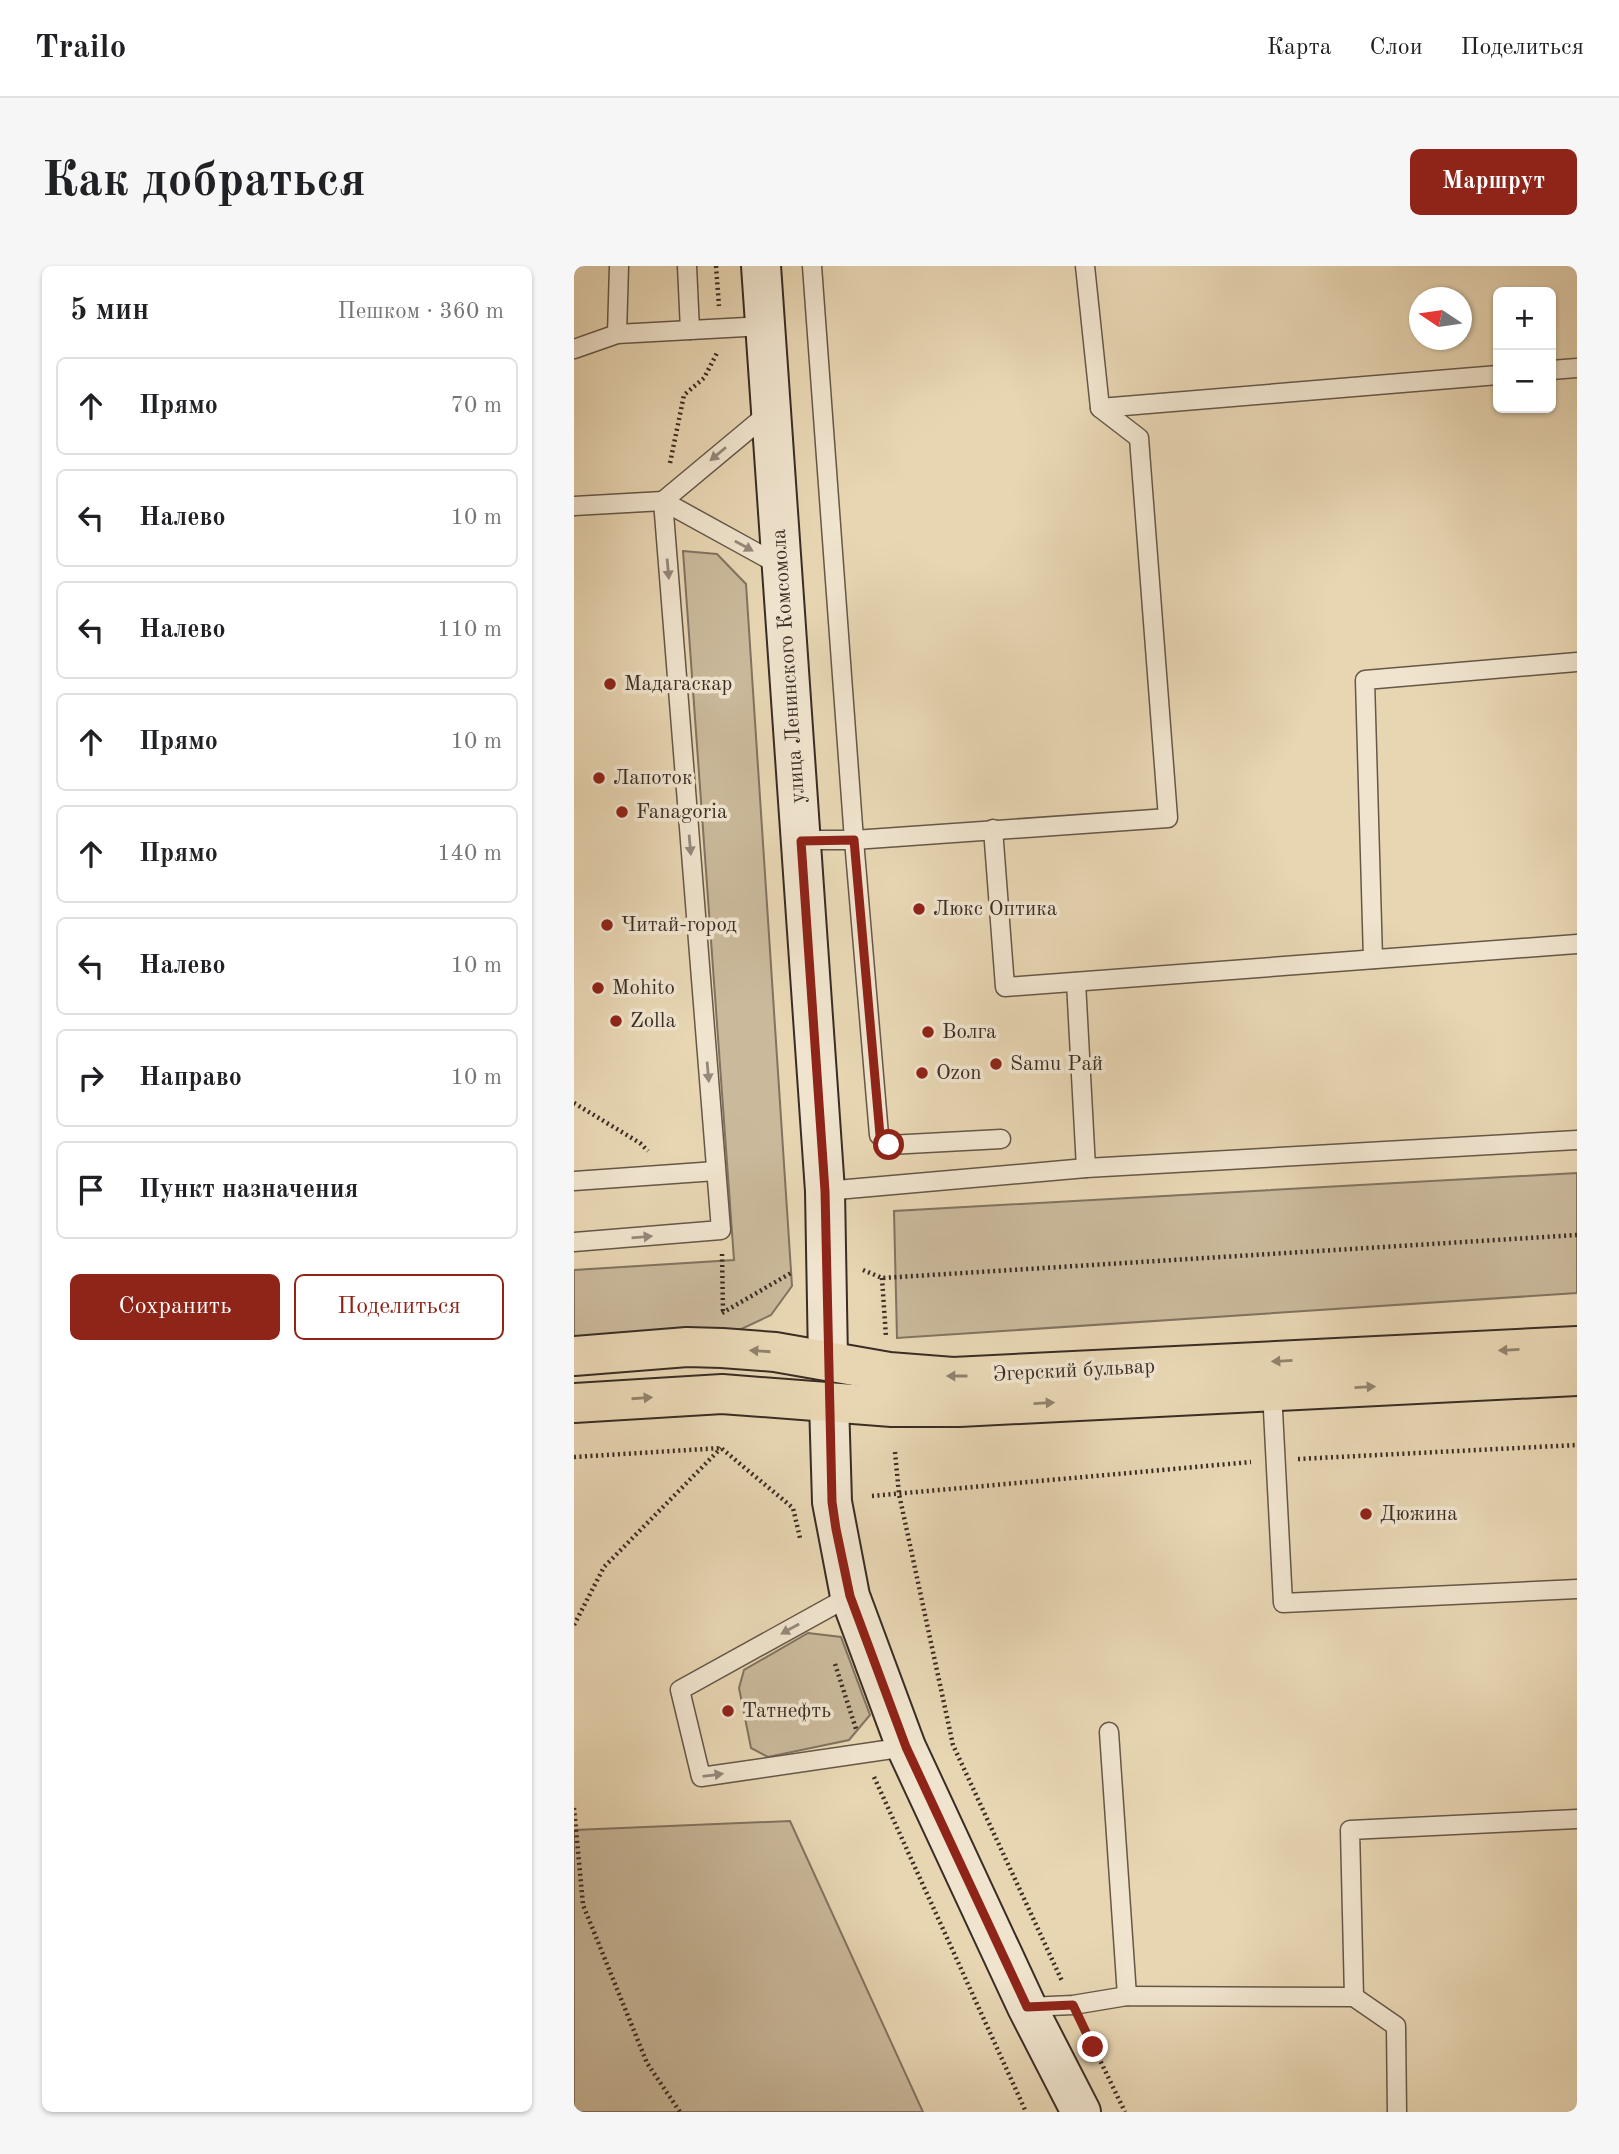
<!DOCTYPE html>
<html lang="ru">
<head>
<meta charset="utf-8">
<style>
	:root { --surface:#fff; --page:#f6f6f6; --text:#202124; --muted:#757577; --line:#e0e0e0; --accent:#8f2418 }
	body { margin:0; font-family:"Old Standard TT",serif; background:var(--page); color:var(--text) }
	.controls { position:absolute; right:21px; top:21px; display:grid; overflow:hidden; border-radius:10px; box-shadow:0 2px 5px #0004 }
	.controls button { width:63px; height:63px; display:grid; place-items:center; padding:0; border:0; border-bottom:2px solid var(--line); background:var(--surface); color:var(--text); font:35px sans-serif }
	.compass { position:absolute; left:835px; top:21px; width:63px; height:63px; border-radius:50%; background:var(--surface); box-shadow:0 2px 5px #0004; rotate:283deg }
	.stop { position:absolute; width:21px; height:21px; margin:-16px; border:5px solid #8f2418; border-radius:50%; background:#fff }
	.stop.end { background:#8f2418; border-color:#fff; box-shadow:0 2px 7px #0008 }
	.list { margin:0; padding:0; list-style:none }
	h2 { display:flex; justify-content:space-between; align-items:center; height:91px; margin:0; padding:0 28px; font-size:30px }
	h2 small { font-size:23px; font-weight:400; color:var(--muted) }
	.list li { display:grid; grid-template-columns:46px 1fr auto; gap:21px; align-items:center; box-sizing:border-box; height:98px; margin:0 14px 14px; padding:0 14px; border:2px solid var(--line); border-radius:10px }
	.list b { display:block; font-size:26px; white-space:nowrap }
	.list em { font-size:23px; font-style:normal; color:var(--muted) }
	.actions { display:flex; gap:14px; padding:21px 28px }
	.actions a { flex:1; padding:16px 0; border:2px solid var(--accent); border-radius:10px; text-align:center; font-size:24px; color:var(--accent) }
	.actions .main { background:var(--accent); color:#fff }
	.icon { flex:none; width:38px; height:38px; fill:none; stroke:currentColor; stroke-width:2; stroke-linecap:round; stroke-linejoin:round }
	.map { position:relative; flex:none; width:1003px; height:1846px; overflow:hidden; border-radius:10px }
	header { display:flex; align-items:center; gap:42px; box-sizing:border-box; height:98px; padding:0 35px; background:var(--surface); border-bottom:2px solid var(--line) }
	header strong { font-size:33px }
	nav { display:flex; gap:38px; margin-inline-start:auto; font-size:24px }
	.intro { display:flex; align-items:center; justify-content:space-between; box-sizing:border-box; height:168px; padding:0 42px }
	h1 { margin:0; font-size:49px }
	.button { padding:18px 32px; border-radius:10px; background:var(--accent); color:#fff; font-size:24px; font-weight:700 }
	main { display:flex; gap:42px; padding:0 42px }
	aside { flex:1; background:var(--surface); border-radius:10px; box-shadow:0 2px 5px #0004 }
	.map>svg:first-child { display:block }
	.green { fill:#cab99b; stroke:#827360; stroke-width:2 }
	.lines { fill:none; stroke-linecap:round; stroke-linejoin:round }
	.lane-casing { stroke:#665748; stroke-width:21 }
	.secondary-casing { stroke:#3a2d25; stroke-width:42 }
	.primary-casing { stroke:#3a2d25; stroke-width:42 }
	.path { stroke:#3a2d25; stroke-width:4.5; stroke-dasharray:2 3.5; stroke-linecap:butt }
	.lane { stroke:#f0e4ce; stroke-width:18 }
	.secondary { stroke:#f0e4ce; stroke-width:38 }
	.primary { stroke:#e8d6b3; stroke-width:38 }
	.oneway { fill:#95887a }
	.oneway2 { fill:#91826c }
	.route { stroke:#8f2418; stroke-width:9 }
	.poi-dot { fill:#8f2418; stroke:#f0e4ce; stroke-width:2.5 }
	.labels { text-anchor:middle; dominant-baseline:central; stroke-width:7; stroke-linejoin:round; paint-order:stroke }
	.street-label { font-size:21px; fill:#3a2d25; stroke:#f0e4ce }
	.poi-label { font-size:21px; fill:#3a2d25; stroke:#f0e4ce; text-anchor:start }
</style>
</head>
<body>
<header>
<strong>Trailo</strong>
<nav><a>Карта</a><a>Слои</a><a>Поделиться</a></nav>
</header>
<div class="intro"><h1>Как добраться</h1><a class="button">Маршрут</a></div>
<main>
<aside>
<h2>5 мин<small>Пешком · 360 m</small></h2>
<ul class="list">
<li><svg class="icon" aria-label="ahead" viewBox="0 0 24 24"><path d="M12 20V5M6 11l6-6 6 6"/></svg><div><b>Прямо</b></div><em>70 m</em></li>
<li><svg class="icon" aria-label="left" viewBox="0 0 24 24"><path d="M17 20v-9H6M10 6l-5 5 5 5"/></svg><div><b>Налево</b></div><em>10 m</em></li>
<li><svg class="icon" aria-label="left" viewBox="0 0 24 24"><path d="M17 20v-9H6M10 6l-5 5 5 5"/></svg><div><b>Налево</b></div><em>110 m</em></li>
<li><svg class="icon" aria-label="ahead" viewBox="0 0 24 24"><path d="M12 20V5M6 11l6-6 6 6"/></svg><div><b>Прямо</b></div><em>10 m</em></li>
<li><svg class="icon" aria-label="ahead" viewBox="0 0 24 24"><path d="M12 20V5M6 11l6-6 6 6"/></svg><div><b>Прямо</b></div><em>140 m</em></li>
<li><svg class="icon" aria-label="left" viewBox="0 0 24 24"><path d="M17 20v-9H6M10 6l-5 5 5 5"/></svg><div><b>Налево</b></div><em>10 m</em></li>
<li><svg class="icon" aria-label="right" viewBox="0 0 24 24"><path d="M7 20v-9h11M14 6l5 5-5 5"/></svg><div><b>Направо</b></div><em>10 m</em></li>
<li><svg class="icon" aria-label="arrive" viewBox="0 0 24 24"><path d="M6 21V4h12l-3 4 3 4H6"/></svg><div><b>Пункт назначения</b></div></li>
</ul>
<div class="actions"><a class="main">Сохранить</a><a>Поделиться</a></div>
</aside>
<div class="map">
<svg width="1003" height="1846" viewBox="0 0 1003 1846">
	<rect width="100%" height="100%" fill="#e8d6b3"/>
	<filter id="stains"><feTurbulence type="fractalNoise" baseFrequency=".00286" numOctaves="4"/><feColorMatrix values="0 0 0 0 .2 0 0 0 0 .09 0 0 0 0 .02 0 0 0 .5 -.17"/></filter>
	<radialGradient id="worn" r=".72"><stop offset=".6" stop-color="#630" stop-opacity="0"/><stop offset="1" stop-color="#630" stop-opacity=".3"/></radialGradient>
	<g class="green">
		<polygon points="109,285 143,288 172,318 218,1020 197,1049 163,1065 0,1074 0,1004 160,994"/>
		<polygon points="1003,907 1003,1027 323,1072 320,945"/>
		<polygon points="234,1367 267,1371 296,1449 275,1474 194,1491 177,1482 165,1422 170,1404"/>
		<polygon points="216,1555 349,1846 0,1846 0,1564"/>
	</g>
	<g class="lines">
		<defs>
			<g id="lane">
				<polyline points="113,0 116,64"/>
				<polyline points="238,0 280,574 305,869 315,879 427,873"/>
				<polyline points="43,68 45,0"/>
				<polyline points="0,83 43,68 191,60"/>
				<polyline points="977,104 1003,102"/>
				<polyline points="526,142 924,109"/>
				<polyline points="89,235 197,145"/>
				<polyline points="0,240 89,235 207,300"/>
				<polyline points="419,563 431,721 1003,678"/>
				<polyline points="227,574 280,574 594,552 565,172 526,142 511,0"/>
				<polyline points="799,693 791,414 1003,396"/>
				<polyline points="502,716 512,902"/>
				<polyline points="0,915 142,905"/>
				<polyline points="251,925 512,902 1003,874"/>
				<polyline points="0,976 147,964 89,235"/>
				<polyline points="698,1125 709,1337 1003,1323"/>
				<polyline points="276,1330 106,1424 127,1511 332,1481"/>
				<polyline points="535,1466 553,1730"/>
				<polyline points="780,1731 776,1564 1003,1553"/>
				<polyline points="453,1741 499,1739 553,1730 780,1731 822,1760 823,1846"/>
			</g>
			<g id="secondary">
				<polyline points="187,0 251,925 254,1094"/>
				<polyline points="255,1136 258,1236 276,1330 332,1481 453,1741 507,1846"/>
			</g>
			<g id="primary">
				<polyline points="0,1090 113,1081 148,1082 201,1086 315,1106 379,1111 1003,1080"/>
				<polyline points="0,1137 148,1128 318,1141 385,1141 1003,1110"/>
			</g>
		</defs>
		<use href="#lane" class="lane-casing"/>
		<use href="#secondary" class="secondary-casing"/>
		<use href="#primary" class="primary-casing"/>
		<g class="path">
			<polyline points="142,0 145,40"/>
			<polyline points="96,197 110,129 130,112 143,87"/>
			<polyline points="0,837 66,877 74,885"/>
			<polyline points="148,988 149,1047"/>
			<polyline points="289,1004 308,1012 1003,969"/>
			<polyline points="308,1012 312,1071"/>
			<polyline points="148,1047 217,1007"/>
			<polyline points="321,1186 325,1228 379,1479 488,1715"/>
			<polyline points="0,1191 147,1182 219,1242 226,1272"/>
			<polyline points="724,1193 1003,1179"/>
			<polyline points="298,1230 677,1196"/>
			<polyline points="0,1359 30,1301 147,1182"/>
			<polyline points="261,1398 283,1466"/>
			<polyline points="300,1511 452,1846"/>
			<polyline points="0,1542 9,1639 73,1797 106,1846"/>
			<polyline points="510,1761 551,1846"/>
		</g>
		<use href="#lane" class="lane"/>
		<use href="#secondary" class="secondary"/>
		<use href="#primary" class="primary"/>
	</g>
	<defs><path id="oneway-solid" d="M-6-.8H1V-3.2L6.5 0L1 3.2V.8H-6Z" transform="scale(1.75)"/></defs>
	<g class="oneway">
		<use href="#oneway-solid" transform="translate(144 188) rotate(140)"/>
		<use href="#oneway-solid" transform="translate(170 280) rotate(29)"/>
		<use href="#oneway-solid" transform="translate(94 303) rotate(85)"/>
		<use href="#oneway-solid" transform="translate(116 579) rotate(85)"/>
		<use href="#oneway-solid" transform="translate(134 806) rotate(85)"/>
		<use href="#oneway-solid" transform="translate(68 971) rotate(-5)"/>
		<use href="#oneway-solid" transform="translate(216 1363) rotate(151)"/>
		<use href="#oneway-solid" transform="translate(139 1509) rotate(-7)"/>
	</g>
	<g class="oneway2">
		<use href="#oneway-solid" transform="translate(935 1084) rotate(177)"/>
		<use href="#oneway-solid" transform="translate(186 1085) rotate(-176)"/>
		<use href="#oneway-solid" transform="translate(708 1095) rotate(177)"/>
		<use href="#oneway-solid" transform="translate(383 1110) rotate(180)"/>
		<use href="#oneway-solid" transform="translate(791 1121) rotate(-3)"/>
		<use href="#oneway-solid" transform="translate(68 1132) rotate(-4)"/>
		<use href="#oneway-solid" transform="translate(470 1137) rotate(-3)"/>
	</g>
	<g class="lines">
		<polyline class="route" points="315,879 306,869 280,574 227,575 251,925 258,1236 262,1263 276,1330 332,1481 453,1741 499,1739 519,1781"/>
	</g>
	<g class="poi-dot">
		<circle cx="36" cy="418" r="7"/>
		<circle cx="25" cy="512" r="7"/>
		<circle cx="48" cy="546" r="7"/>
		<circle cx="345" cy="643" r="7"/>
		<circle cx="33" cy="659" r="7"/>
		<circle cx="24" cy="722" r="7"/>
		<circle cx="42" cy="755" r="7"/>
		<circle cx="354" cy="766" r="7"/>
		<circle cx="422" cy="798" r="7"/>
		<circle cx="348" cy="807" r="7"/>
		<circle cx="792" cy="1248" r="7"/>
		<circle cx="154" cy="1445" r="7"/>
	</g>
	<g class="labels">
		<g class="street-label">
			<text transform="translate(215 400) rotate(-94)">улица Ленинского Комсомола</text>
			<text transform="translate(500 1105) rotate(-3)">Эгерский бульвар</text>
		</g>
		<g class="poi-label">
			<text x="50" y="418">Мадагаскар</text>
			<text x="39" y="512">Лапоток</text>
			<text x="62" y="546">Fanagoria</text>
			<text x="359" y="643">Люкс Оптика</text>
			<text x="47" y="659">Читай-город</text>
			<text x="38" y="722">Mohito</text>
			<text x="56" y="755">Zolla</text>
			<text x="368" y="766">Волга</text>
			<text x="436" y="798">Samu Рай</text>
			<text x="362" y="807">Ozon</text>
			<text x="806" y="1248">Дюжина</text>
			<text x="168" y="1445">Татнефть</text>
		</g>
	</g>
	<rect width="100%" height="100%" filter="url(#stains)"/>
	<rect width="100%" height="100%" fill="url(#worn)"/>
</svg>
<div class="controls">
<button>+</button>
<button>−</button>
</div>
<svg class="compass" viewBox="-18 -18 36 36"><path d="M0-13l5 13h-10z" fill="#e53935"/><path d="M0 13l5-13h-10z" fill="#757577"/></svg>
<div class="stop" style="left:315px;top:879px"></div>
<div class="stop end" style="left:519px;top:1781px"></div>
</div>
</main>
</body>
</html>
